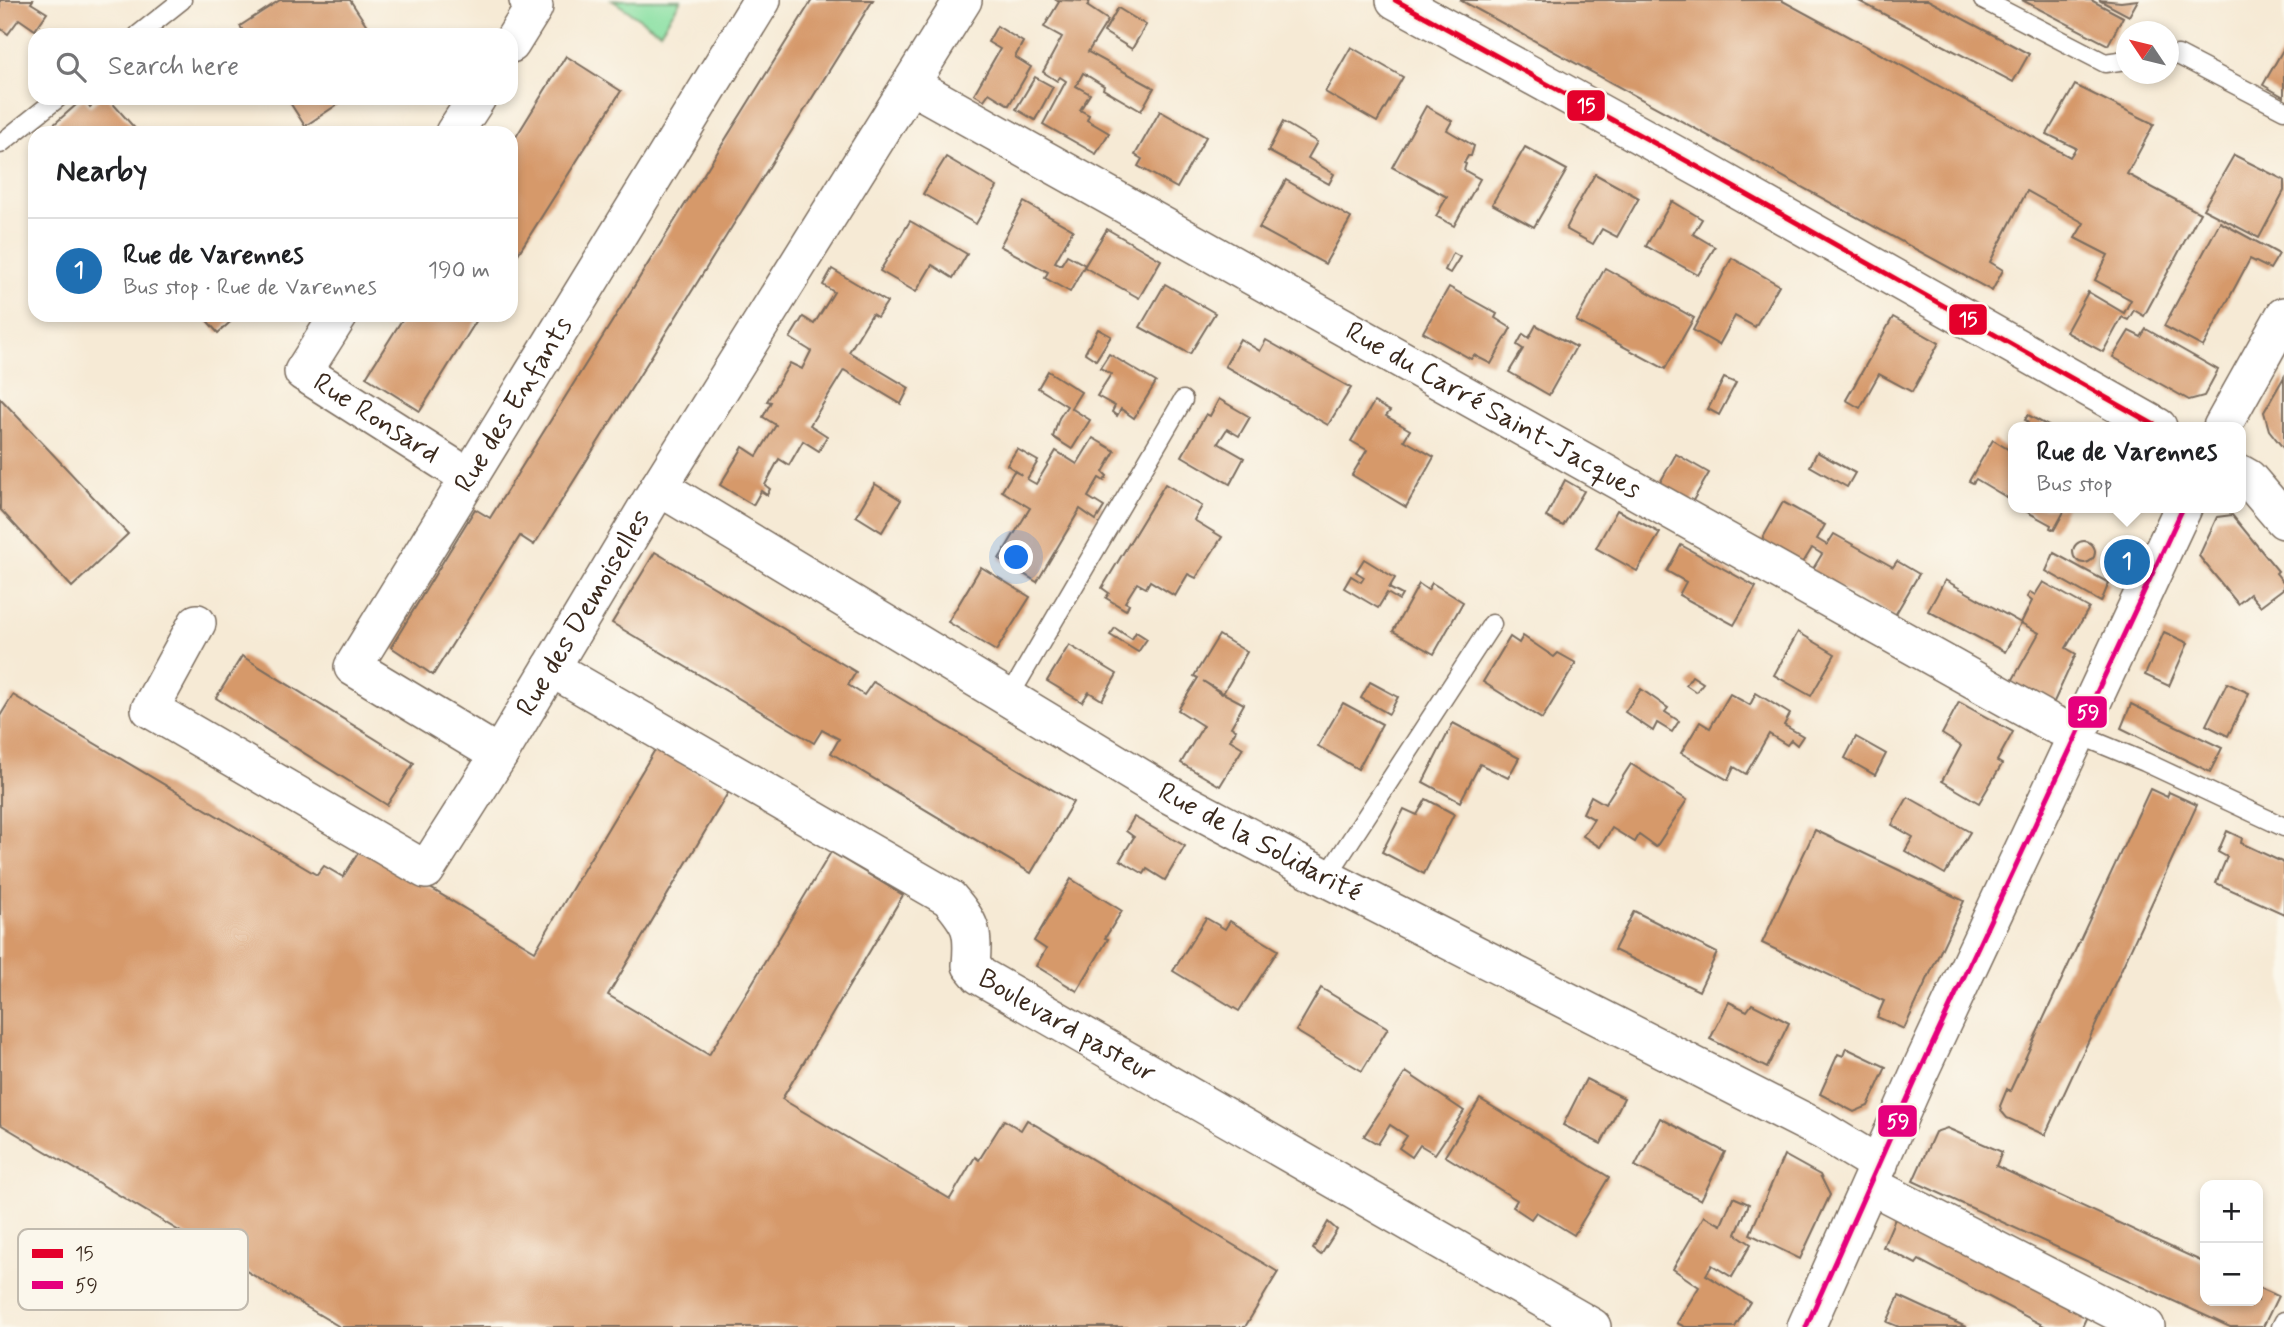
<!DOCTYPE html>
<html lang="en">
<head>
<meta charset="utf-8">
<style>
	:root { --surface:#fff; --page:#f6f6f6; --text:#202124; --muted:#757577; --line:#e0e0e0; --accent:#1f6fb2 }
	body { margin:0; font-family:Mynerve,sans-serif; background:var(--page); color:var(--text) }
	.controls { position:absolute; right:21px; bottom:21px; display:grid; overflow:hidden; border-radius:14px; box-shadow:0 4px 10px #0003 }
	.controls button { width:63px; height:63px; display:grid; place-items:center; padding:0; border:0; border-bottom:2px solid var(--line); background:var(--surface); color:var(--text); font:35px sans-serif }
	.compass { position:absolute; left:2116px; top:21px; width:63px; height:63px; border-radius:50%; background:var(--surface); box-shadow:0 4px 10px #0003; rotate:305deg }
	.you { position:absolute; left:1017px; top:558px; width:24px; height:24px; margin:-18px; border:5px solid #fff; border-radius:50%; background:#1a73e8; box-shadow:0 0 0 10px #1a73e833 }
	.badge { display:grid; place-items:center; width:46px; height:46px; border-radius:50%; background:var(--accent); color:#fff; font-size:23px; font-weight:700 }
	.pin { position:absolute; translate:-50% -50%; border:4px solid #fff; box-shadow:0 2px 7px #0006 }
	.popup { position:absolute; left:2008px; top:422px; width:238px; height:91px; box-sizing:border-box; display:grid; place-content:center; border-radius:14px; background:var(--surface); filter:drop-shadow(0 2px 5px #0005); font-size:23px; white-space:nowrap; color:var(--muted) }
	.popup b { font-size:26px; color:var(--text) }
	.popup::after { content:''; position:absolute; left:50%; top:100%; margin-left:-14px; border:14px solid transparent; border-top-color:var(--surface) }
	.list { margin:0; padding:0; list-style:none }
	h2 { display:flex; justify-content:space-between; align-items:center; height:91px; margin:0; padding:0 28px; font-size:30px }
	h2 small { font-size:23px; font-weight:400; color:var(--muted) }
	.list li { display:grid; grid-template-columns:46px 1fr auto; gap:21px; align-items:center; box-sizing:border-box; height:105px; padding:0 28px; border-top:2px solid var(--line) }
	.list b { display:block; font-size:26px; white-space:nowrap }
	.list p { margin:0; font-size:23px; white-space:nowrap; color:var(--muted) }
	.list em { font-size:23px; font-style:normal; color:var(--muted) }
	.icon { flex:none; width:38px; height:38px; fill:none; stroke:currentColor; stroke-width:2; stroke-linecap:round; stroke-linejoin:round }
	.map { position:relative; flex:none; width:2284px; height:1327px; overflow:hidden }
	.search { position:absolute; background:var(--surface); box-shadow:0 4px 10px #0003; left:28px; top:28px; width:490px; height:77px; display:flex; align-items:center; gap:18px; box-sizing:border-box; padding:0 24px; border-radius:21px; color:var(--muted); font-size:26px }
	.panel { position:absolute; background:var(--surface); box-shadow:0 4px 10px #0003; left:28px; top:126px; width:490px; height:196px; border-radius:21px }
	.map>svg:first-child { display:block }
	.green { fill:#89e0a3; stroke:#628560; stroke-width:2 }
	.building { fill:#d6996a }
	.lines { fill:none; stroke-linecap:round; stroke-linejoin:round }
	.lane-casing { stroke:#7c6d5e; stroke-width:21 }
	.street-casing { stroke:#7c6d5e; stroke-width:40 }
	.lane { stroke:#fff; stroke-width:18 }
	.street { stroke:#fff; stroke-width:37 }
	.bus-1-casing { stroke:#fbf7ec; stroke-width:10 }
	.bus-2-casing { stroke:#fbf7ec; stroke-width:10 }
	.bus-1 { stroke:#e4002b; stroke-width:5 }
	.bus-2 { stroke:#e5007d; stroke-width:5 }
	.labels { text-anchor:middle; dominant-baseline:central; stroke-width:5; stroke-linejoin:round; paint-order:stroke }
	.street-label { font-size:28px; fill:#3b2a1e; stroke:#fbf7ec }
	.key { fill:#fbf7ec; stroke:#c1baae; stroke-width:2 }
	.key-label { font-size:19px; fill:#3b2a1e }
	.line-badge { stroke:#fbf7ec; stroke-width:2.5 }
	.badge-label { font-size:19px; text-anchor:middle; font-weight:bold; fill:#fff }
</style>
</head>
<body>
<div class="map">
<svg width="2284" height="1327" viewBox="0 0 2284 1327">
	<rect width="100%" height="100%" fill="#fbf7ec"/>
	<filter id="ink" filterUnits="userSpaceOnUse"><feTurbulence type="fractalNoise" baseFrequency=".0143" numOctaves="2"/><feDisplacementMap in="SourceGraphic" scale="14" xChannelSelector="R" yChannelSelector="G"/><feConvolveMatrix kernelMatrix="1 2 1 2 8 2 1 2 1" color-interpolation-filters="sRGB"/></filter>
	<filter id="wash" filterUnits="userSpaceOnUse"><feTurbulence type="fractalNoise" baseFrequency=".00686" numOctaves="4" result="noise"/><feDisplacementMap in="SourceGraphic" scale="28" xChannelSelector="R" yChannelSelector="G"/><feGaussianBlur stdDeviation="1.57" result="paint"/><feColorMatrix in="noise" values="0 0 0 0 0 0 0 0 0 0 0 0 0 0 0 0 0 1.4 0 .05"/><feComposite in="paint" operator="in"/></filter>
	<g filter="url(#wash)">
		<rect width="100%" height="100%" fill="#f6ead5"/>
		<polygon class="green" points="612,0 681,0 660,32"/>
		<g id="blocks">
			<g class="building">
				<polygon points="0,0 33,0 31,3 47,13 35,30 19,19 8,34 0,28"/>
				<polygon points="280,0 350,0 373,35 246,35 240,26"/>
				<polygon points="812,0 873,0 534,545 520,536 433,675 391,647 475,509 490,518"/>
				<polygon points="1056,0 1090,1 1087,6 1108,20 1088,52 1154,88 1141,111 1103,89 1104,86 1083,73 1076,86 1090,94 1080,110 1089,115 1087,120 1109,133 1096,154 1043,124 1066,81 1060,77 1057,81 1043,72 1062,37 1044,27 1059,2"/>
				<polygon points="1460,0 1781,0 2070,157 2076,148 2047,134 2075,85 2154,124 2127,174 2200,213 2144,316 2134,310 2128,320 2122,317 2103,352 2066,332 2088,292 2124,313 2131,300 2095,280 2108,255 2075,238 2084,223 2027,191 1990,262 2003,270 1992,291"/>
				<polygon points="1857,0 1928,0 2029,54 2013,82"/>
				<polygon points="2022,0 2091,0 2123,17 2108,45"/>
				<polygon points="2099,0 2121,2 2138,0 2129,16"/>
				<polygon points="1118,8 1146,25 1132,49 1104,32"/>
				<polygon points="997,26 1023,42 1015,57 1031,67 1009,105 989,93 984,100 974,94 1000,49 988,42"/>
				<polygon points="1351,47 1403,77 1377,122 1325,92"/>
				<polygon points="2284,48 2284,97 2263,85"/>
				<polygon points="566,56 621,91 511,265 511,145"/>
				<polygon points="1035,77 1053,87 1035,120 1016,109"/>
				<polygon points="84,98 90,107 100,98 108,98 139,133 44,133"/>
				<polygon points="287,98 347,98 305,126"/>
				<polygon points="1426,106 1452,121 1447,130 1474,146 1471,156 1468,156 1464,163 1466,164 1464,170 1480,179 1454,226 1436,216 1447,197 1392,167"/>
				<polygon points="1160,111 1206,137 1177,188 1138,166 1142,159 1135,155"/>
				<polygon points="1283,122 1317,142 1308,158 1334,174 1329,184 1268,151"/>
				<polygon points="1525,147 1567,170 1534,227 1492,204"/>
				<polygon points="2234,155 2284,180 2284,191 2259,238 2203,209"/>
				<polygon points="946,157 997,187 976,224 923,194"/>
				<polygon points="1595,174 1639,198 1617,237 1602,229 1593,244 1566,229 1573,215 1572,214"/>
				<polygon points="1286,180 1351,218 1325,264 1259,228"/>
				<polygon points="1672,201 1702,219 1693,234 1715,247 1698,275 1646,246"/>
				<polygon points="1024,202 1073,230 1055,262 1061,265 1067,255 1085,265 1070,292 1045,278 1048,272 1000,246"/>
				<polygon points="910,221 967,254 953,278 932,265 916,292 880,271"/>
				<polygon points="2220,222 2279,254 2270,269 2250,259 2203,347 2164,326"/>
				<polygon points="1107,229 1161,260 1139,298 1084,267"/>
				<polygon points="1453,253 1460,257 1450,273 1445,270"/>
				<polygon points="1732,258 1779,285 1755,327 1735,316 1719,345 1693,330"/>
				<polygon points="1605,268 1694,318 1665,369 1576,321"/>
				<polygon points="832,269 887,302 877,317 872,314 849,352 909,388 901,404 844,370 810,425 827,436 819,451 803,441 789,465 779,459 765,485 770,489 767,495 761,491 753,505 720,485 743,447 757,456 776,425 763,417 771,402 767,401 790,363 802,369 811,351 790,338 803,317 814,324 834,292 823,285"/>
				<polygon points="1165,284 1215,313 1190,354 1140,327"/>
				<polygon points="1449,287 1497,314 1495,318 1511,328 1491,364 1474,355 1471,359 1423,332"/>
				<polygon points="202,315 238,315 218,333"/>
				<polygon points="405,315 480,315 420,411 366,377"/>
				<polygon points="1893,317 1939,343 1912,392 1879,374 1860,408 1846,400"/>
				<polygon points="1536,325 1576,347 1549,395 1509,372 1523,349 1517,345 1523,334 1529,338"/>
				<polygon points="1098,329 1111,336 1096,360 1085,353"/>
				<polygon points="2146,329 2218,370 2204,396 2189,400 2113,357 2129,331 2141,337"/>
				<polygon points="1240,339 1260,351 1266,340 1351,388 1328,425 1225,366"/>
				<polygon points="1109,354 1156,382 1134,418 1121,409 1117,416 1112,412 1115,406 1097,396 1111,374 1100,368"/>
				<polygon points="1048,371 1081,392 1071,408 1090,420 1072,449 1053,437 1059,418 1067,406 1038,388"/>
				<polygon points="2284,377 2284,449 2269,430 2264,412"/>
				<polygon points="1724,378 1736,383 1719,415 1708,409"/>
				<polygon points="0,398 128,534 72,587 0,509"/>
				<polygon points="1219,399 1250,417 1239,436 1227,429 1218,443 1244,458 1230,484 1182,456 1206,414 1210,416"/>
				<polygon points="1374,402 1390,411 1386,416 1410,430 1404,440 1434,457 1406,507 1352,475 1367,450 1351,441"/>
				<polygon points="2028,415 2050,427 2025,427 2028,421 2025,420"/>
				<polygon points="1093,438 1115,451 1103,472 1107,476 1104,481 1099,478 1088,497 1104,507 1096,520 1080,509 1037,582 999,559 1030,508 1002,491 1014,471 1022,475 1007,465 1017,449 1038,461 1027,479 1036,484 1056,451 1077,464"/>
				<polygon points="1993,440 2011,451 2013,446 2013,501 1976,479 1973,483 1969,481"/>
				<polygon points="1817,452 1855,473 1847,487 1810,466"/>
				<polygon points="1676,454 1709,473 1691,504 1658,486"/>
				<polygon points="1565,480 1584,491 1563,526 1546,517"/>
				<polygon points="875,484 901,500 882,532 856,516"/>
				<polygon points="1165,484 1202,506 1194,520 1222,537 1196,578 1188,574 1175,596 1150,581 1146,588 1137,583 1125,602 1129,604 1126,610 1106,598 1109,593 1102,588"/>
				<polygon points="1783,502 1825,525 1817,539 1827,545 1834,534 1893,567 1897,561 1919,574 1894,617 1811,572 1822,554 1812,548 1801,566 1760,543"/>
				<polygon points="2025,508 2066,508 2054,530 2050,528 2051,525 2024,510"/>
				<polygon points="1617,510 1660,533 1637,571 1596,548"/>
				<polygon points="2232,515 2278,571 2276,573 2284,583 2284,588 2260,606 2250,594 2238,604 2199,556 2217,517"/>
				<circle cx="2084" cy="552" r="11"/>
				<polygon points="1681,545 1756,587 1734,625 1679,595 1686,582 1667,571"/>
				<polygon points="655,552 856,672 848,685 864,695 873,682 1073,802 1031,873 831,753 839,739 822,730 814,743 612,623"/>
				<polygon points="2054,553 2109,583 2101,602 2046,571"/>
				<polygon points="1364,559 1395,578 1389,588 1402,595 1399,600 1387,593 1378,608 1344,588 1351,576 1361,582 1363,579 1364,577 1356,572"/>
				<polygon points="981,567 1030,597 996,651 948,622"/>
				<polygon points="1945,580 2021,623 2032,601 2027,597 2030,592 2035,595 2043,582 2089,608 2066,648 2076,654 2052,706 2011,683 2039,633 2021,623 2005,652 1928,611"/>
				<polygon points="1432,583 1463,602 1434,654 1393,631 1419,584 1428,590"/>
				<polygon points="1115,628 1132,639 1136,632 1147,639 1138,652 1110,635"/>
				<polygon points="1798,632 1835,654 1811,696 1774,675"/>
				<polygon points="2164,632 2188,643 2169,686 2145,675"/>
				<polygon points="1219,635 1247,652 1223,693 1203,681 1222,694 1223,693 1244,704 1231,727 1236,730 1230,740 1243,748 1220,786 1181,763 1203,726 1178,710 1198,678 1194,676"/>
				<polygon points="1523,636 1554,657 1558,653 1576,663 1542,719 1483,682 1510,637 1519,643"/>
				<polygon points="1069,645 1117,674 1102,700 1089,692 1082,702 1047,681"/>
				<polygon points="242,656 414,763 387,805 216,698"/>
				<polygon points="1692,676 1703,683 1696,692 1686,685"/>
				<polygon points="1370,682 1398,697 1389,714 1361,698"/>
				<polygon points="2227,683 2249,693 2228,736 2206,725"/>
				<polygon points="1641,689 1668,708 1665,712 1679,721 1672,732 1657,723 1653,731 1625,712"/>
				<polygon points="1756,693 1790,714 1784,725 1803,736 1797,745 1791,740 1787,745 1769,734 1746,774 1734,767 1728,780 1681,753 1700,722 1710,728 1730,694 1750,705"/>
				<polygon points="13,695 317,875 324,866 343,877 362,847 535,951 656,748 729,791 608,995 709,1055 831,852 903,895 782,1099 950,1199 975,1157 979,1160 1004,1120 1021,1130 1027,1120 1278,1272 1245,1327 340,1327 0,1124 0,716"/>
				<polygon points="1959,702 2013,732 1997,761 2002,764 1979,803 1942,781 1961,746 1942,734"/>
				<polygon points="1343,703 1382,724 1358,769 1318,746"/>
				<polygon points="2131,704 2222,748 2210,772 2121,728"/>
				<polygon points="1453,723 1519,758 1508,778 1480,764 1460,802 1423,782"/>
				<polygon points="1856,737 1886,754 1875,775 1845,758"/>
				<polygon points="1631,764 1687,800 1656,847 1639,835 1635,842 1612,828 1600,847 1583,836 1594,819 1583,813 1591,796 1605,804"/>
				<polygon points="2150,789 2167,797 2169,792 2197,805 2045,1135 2007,1118 2002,1112 2000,1106 2007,1089 2010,1091"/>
				<polygon points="1908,797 1970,832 1945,874 1905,851 1913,837 1892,825"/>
				<polygon points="1426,799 1454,814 1424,874 1382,852 1404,809 1417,815"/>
				<polygon points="1134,817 1185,846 1165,880 1147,869 1144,874 1120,860 1134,837 1126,831"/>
				<polygon points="1815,830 1964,901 1904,1029 1877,1017 1884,1001 1762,943"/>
				<polygon points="2227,831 2242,838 2241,843 2284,863 2284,914 2216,883 2227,857 2218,852"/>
				<polygon points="1071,879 1122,911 1105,938 1108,939 1077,991 1036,966 1046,949 1034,941"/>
				<polygon points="1634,911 1717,953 1699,991 1614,950"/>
				<polygon points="1206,918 1225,929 1230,921 1278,950 1239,1011 1173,971"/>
				<polygon points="1321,988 1388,1028 1362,1071 1296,1031"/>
				<polygon points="1729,1002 1747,1011 1752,1004 1789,1023 1767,1068 1710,1039"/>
				<polygon points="1846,1048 1886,1067 1868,1106 1854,1112 1820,1094 1838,1054 1843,1056"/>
				<polygon points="1406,1072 1464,1111 1435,1154 1420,1145 1412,1157 1399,1148 1407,1136 1390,1125 1378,1144 1364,1136"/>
				<polygon points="1586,1079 1624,1098 1601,1144 1563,1125"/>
				<polygon points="1480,1099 1609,1177 1574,1235 1536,1212 1531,1219 1513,1207 1517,1200 1445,1156"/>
				<polygon points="1660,1118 1725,1152 1701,1200 1635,1166"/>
				<polygon points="1947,1128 2002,1152 1996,1166 2205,1263 2205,1301 2258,1301 2258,1287 2278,1296 2263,1327 2230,1327 1913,1181 1935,1132"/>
				<polygon points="1784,1155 1820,1175 1830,1195 1800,1259 1750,1234"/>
				<polygon points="1733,1197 1749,1204 1736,1234 1751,1244 1732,1277 1712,1265 1706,1275 1750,1302 1735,1327 1685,1327 1677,1323 1699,1287 1673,1269 1704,1216 1721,1225"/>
				<polygon points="1897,1214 2089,1312 2082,1327 2046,1327 1919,1260 1916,1264 1883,1247"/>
				<polygon points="1328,1222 1337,1230 1321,1255 1313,1249"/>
				<polygon points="1899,1296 1966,1327 1899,1327 1887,1322"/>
			</g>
		</g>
	</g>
	<g filter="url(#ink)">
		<use href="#blocks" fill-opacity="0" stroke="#7c6d5e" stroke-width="2"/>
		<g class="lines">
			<defs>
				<g id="lane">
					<polyline points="1983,0 2105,63 2126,60"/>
					<polyline points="138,35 182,0"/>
					<polyline points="2168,56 2178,55 2284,110"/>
					<polyline points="0,144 58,98"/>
					<polyline points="1009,697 1183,400"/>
					<polyline points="2077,734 2145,762 2284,827"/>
					<polyline points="1326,878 1492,624"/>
					<polyline points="2281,1327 2284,1321"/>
				</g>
				<g id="street">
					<polyline points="1395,0 1705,171 2158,427"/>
					<polyline points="511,44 534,7 528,0"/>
					<path id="s1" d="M911 85 2053 724 2077 734"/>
					<polyline points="454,133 477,98"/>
					<path id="s2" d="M339 315 303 372 470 478"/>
					<polyline points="2222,427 2284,316"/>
					<polyline points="2241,474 2248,478 2284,520"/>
					<path id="s3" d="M659 487 1166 793 1326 878 1823 1131 1879 1165"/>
					<path id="s4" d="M197 623 150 709 426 870 499 755 659 487 963 0"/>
					<path id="s5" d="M551 668 949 898C971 924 974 930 971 965L980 976 1592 1327"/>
					<path id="s6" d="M499 755 353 667 762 0"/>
					<polyline points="1870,1185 2146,1327"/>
					<polyline points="1806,1327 1918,1075 2183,508"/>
				</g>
			</defs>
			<use href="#lane" class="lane-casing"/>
			<use href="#street" class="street-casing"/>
			<use href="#lane" class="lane"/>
			<use href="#street" class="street"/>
			<defs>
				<polyline id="bus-1" points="1395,0 1705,171 2158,427"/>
				<polyline id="bus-2" points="1806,1327 1918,1075 2183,508"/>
			</defs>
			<use href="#bus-1" class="bus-1-casing"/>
			<use href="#bus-2" class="bus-2-casing"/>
			<use href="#bus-1" class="bus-1"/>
			<use href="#bus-2" class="bus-2"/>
		</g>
	</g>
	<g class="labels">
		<g class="street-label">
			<text stroke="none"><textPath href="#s6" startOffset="478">Rue des Enfants</textPath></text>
			<text stroke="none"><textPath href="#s1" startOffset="667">Rue du Carré Saint-Jacques</textPath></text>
			<text stroke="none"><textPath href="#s2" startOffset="154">Rue Ronsard</textPath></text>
			<text stroke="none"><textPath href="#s4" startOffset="719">Rue des Demoiselles</textPath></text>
			<text stroke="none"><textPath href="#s3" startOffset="698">Rue de la Solidarité</textPath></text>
			<text stroke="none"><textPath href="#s5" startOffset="648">Boulevard pasteur</textPath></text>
		</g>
	</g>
	<rect x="18" y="1229" width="230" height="81" rx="10" class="key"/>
	<rect x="32" y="1249" width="31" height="9" fill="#e4002b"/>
	<rect x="32" y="1281" width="31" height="8" fill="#e5007d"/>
	<g class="key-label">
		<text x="75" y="1260">15</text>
		<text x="75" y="1292">59</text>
	</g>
	<g class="line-badge">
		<rect x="1566" y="89" width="40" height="33" rx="7" fill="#e4002b"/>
		<rect x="1948" y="303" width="40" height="33" rx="7" fill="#e4002b"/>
		<rect x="2067" y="695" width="41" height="34" rx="7" fill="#e5007d"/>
		<rect x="1877" y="1104" width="41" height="34" rx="7" fill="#e5007d"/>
	</g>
	<g class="badge-label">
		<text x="1586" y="112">15</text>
		<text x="1968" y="326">15</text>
		<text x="2088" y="719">59</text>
		<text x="1898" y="1128">59</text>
	</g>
</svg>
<div class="controls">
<button>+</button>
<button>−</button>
</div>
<svg class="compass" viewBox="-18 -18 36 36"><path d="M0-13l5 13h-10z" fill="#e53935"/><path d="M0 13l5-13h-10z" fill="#757577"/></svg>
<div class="you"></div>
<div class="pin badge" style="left:2127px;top:562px">1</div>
<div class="popup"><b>Rue de Varennes</b>Bus stop</div>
<div class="search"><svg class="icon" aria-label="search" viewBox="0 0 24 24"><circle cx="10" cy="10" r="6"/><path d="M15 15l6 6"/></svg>Search here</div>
<section class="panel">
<h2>Nearby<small></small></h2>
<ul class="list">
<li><span class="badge">1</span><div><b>Rue de Varennes</b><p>Bus stop · Rue de Varennes</p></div><em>190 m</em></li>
</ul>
</section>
</div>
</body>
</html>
